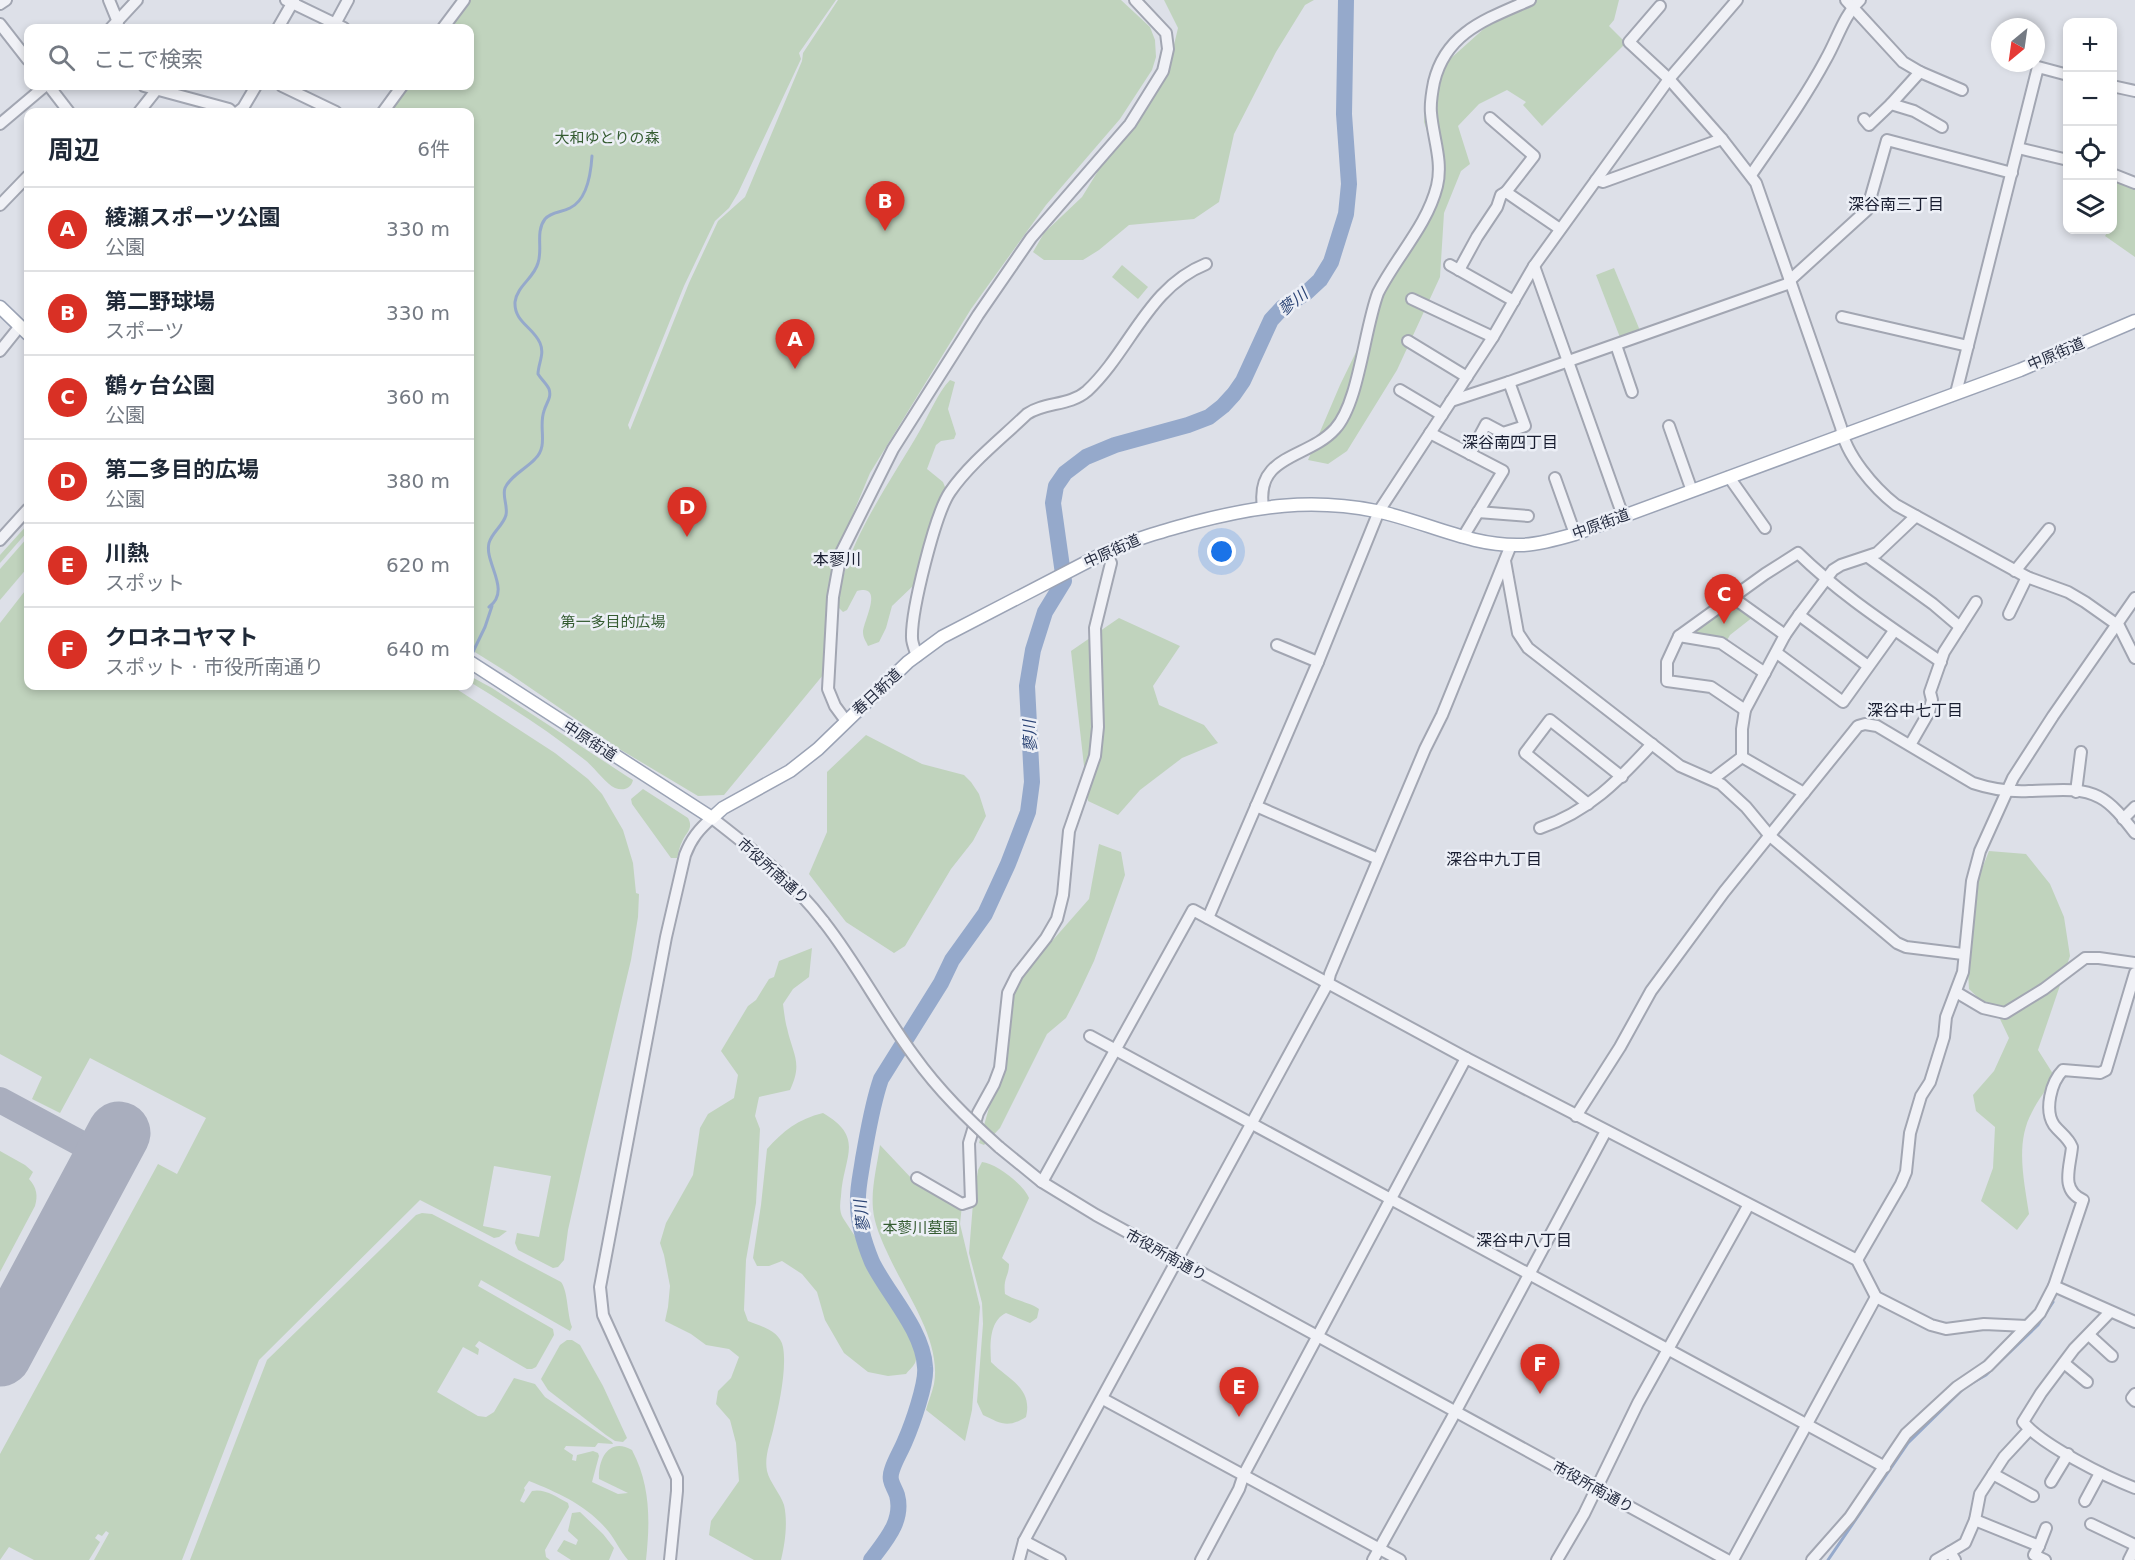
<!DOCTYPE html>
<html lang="ja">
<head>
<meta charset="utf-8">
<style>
	:root { --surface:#fff; --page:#f2f2f3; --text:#1f2937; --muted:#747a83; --line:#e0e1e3; --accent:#d93025 }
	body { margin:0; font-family:"DejaVu Sans","Noto Sans JP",sans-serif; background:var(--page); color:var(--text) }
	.controls { position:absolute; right:18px; top:18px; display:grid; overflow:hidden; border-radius:12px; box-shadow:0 3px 9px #0003 }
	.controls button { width:54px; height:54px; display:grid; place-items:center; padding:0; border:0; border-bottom:2px solid var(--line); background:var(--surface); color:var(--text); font:30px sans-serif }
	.compass { position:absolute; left:1991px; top:18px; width:54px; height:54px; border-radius:50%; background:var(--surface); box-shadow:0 3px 9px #0003; rotate:209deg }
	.you { position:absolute; left:1222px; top:552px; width:21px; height:21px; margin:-15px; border:4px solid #fff; border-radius:50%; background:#1a73e8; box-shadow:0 0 0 9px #1a73e833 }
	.badge { display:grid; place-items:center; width:39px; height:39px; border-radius:50%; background:var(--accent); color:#fff; font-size:20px; font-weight:700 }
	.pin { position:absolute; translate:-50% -50px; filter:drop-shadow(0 2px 3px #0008) }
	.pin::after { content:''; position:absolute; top:32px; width:21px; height:18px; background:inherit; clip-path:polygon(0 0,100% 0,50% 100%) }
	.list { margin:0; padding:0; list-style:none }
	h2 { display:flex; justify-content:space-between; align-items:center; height:78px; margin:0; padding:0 24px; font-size:26px }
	h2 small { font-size:20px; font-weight:400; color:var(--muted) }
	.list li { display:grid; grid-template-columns:39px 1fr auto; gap:18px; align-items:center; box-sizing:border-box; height:84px; padding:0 24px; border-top:2px solid var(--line) }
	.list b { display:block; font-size:22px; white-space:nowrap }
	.list p { margin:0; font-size:20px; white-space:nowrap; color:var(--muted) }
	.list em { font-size:20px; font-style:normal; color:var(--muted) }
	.icon { flex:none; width:33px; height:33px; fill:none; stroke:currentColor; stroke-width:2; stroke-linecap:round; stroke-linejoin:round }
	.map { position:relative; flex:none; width:2135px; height:1560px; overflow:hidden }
	.search { position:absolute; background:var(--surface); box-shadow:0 3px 9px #0003; left:24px; top:24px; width:450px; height:66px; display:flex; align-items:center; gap:15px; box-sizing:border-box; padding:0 21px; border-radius:12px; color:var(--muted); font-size:22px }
	.panel { position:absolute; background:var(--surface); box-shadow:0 3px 9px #0003; left:24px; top:108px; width:450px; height:582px; border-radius:12px }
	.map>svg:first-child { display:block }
	.green { fill:#c0d3bd }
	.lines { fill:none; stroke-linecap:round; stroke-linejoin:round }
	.stream { stroke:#95a9cb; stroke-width:3 }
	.river { stroke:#95a9cb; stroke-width:16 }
	.taxiway { stroke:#a9aebe; stroke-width:26 }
	.runway { stroke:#a9aebe; stroke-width:63 }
	.minor-casing { stroke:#a2a6b2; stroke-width:14 }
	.major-casing { stroke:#9ba3b5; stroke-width:15 }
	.minor { stroke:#f0f1f6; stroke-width:10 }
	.major { stroke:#fff; stroke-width:12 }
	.minor-bridge-casing { stroke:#a2a6b2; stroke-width:14; stroke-linecap:butt }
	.minor-bridge { stroke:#f0f1f6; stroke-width:10 }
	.labels { text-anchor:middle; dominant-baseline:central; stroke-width:5; stroke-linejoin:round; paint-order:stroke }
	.park-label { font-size:15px; fill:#355c32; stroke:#eceff6 }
	.street-label { font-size:15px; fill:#252c40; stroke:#eceff6 }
	.neighbourhood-label { font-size:16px; fill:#181d30; stroke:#eceff6 }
	.water-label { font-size:16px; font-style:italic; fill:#2c4576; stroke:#eceff6 }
</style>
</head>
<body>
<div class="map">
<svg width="2135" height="1560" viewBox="0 0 2135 1560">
	<rect width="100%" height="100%" fill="#dde0e8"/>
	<g class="green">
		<polygon points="470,0 836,0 799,53 801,59 738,193 729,208 715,221 684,286 628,425 630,430 689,283 718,221 745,197 802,61 803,53 838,0 1121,0 1150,27 1155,40 1156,57 1152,70 1120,119 1046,205 971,309 870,473 837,552 831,573 826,610 827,625 823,675 724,795 698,796 621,750 510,674 470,649 470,112 389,112 409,86 470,86 470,28 450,28"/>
		<polygon points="1164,0 1314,0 1305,5 1276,52 1234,134 1219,202 1194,219 1129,225 1099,250 1083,260 1044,260 1033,252 1044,233 1082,197 1173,49 1178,28"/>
		<polygon points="1516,0 1619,0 1614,20 1609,26 1626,43 1542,126 1523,105 1526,102 1507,90 1479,104 1458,126 1470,164 1461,171 1444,213 1440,277 1397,370 1347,451 1328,464 1308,460 1340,385 1428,204 1436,158 1424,122 1426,90 1440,68"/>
		<polygon points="2113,178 2135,187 2135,257 2105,236 2107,233 2102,230 2112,230"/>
		<polygon points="1122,265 1148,287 1138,299 1112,277"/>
		<polygon points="1614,268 1641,333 1621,340 1596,275"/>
		<path d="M950 380 955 382 948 409 956 434 954 439 941 441 936 445 927 469 943 482 945 487 944 505 915 584 892 606 886 628 879 642 868 646C866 641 863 638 863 632 863 622 885 583 857 591L847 610 843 612 839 608C837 555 893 478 919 432 928 417 938 392 950 380Z"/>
		<polygon points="28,524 28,531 0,563 0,555"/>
		<polygon points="28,537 28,567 0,600 0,569"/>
		<polygon points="28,587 28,686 452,686 555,753 588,779 602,794 623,830 633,863 636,893 639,894 638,917 631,960 586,1150 568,1230 564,1260 558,1267 553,1268 518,1250 515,1243 517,1233 539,1237 551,1176 494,1166 483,1226 507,1231 499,1237 494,1238 420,1200 259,1360 182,1560 94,1560 109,1533 106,1531 102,1536 98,1534 95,1538 100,1542 89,1560 34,1560 9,1547 0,1560 0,1454 158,1164 177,1174 206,1118 90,1058 60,1113 32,1099 42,1077 0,1054 0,623"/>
		<polygon points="1730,604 1735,604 1753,617 1730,635 1726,642 1696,635 1694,630"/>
		<polygon points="1119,618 1180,646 1153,686 1159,705 1204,725 1218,743 1182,758 1140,790 1118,815 1088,801 1071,651"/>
		<path d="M470 676 492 688 628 777 633 780C631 789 623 791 615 788 606 784 594 767 585 760 549 731 509 706 470 682Z"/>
		<polygon points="866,735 922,764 964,775 971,782 979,794 986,816 973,841 951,869 905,946 894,953 846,922 809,874 827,832 827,772"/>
		<path d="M643 789 688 818C694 829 686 832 682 842 679 847 679 853 677 858H671L632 804 631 799Z"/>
		<polygon points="1099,844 1121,852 1125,875 1094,961 1078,995 1066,1018 1047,1034 1000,1128 984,1145 979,1143 994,1090 1010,1008 1016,989 1023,974 1089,899"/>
		<path d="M1989 851 2026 854 2050 884 2064 917 2070 956 2038 1050 2055 1077C2047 1088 2038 1100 2032 1112 2015 1143 2024 1180 2029 1214L2017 1230 1981 1201 1993 1168 1995 1127 1976 1111 1973 1095 1994 1071 2009 1038 2000 1019 1969 989 1966 938 1974 889Z"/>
		<path d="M812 948 809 977 793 989 783 1004C784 1012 785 1021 787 1028 793 1055 803 1063 790 1090L759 1097 755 1116 760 1129 756 1203 746 1260 744 1310 748 1321C761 1326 780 1331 783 1347 787 1369 779 1405 774 1426 771 1441 764 1456 767 1471 770 1483 780 1493 784 1505 788 1522 785 1544 781 1560H754L709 1535 711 1521 739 1481 736 1443 730 1420 716 1404 718 1391 731 1378 739 1357 729 1349 706 1345 691 1334 665 1321 668 1307 670 1286 664 1255 660 1243 666 1223 693 1175 700 1128 708 1114 734 1098 738 1075 721 1051 748 1006 756 1000 769 979 774 977 779 961Z"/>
		<path d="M823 1113C866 1138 843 1157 841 1196 840 1204 839 1211 843 1218 859 1244 927 1335 915 1363 913 1367 908 1371 906 1374L888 1376 868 1372 844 1353 825 1320 817 1292 802 1274 782 1261 769 1266H757L753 1258 761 1205 767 1149C783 1131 798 1119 823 1113Z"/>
		<path d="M880 1145 913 1180 962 1205 960 1224 980 1307 972 1410 965 1441 926 1410C928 1402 932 1393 934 1384 942 1340 904 1291 887 1252 881 1239 874 1223 873 1209 871 1188 877 1166 880 1145Z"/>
		<path d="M0 1151 25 1165 33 1172 29 1179C37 1188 38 1196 35 1206L0 1272Z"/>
		<path d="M982 1162C996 1163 1024 1185 1029 1198L1002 1258 1009 1264C1009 1277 1003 1277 1005 1294 1016 1301 1029 1302 1039 1309L1037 1318 1030 1323 1006 1313C989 1321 990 1345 991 1362 1009 1380 1033 1388 1026 1417 1007 1429 1000 1423 983 1415L977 1402 983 1324 982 1303 969 1253 973 1203 978 1170Z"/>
		<path d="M422 1213 432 1214 561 1282C568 1291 567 1314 572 1327L570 1331 481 1280 478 1286 553 1329 554 1335 536 1367 532 1369H527L479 1341 475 1346 479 1349 478 1355 463 1347 437 1392 478 1416 486 1417 494 1412 514 1378 535 1384 545 1397 612 1442 613 1444 598 1443 595 1447 566 1446 564 1449 573 1455 572 1460 576 1461 577 1455 593 1451 598 1453 599 1456 592 1482 618 1494 628 1493 599 1479C598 1459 609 1437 632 1450 651 1486 650 1522 646 1560H628C620 1551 616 1541 609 1532 588 1506 559 1493 529 1481L524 1488 525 1490 520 1501 524 1503 532 1491C544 1488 557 1497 568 1503L569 1507 545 1550 546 1557 550 1560H190L267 1360 416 1215Z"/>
		<polygon points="567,1340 572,1340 580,1345 603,1386 627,1438 623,1442 615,1441 606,1435 548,1390 541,1379 560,1345"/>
		<polygon points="580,1512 603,1534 614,1548 609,1560 571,1560 557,1551 564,1540 576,1545 578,1540 568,1531 572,1513"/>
	</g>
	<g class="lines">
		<g class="stream">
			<path d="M489 607C512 590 484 563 489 543 492 532 503 526 506 515 508 506 502 496 505 488 510 476 527 468 535 459 549 446 538 427 544 411 546 403 552 398 549 389 547 384 541 379 538 374 538 364 545 354 540 343 533 327 514 322 515 302 517 286 534 278 538 263 543 249 535 232 545 219 552 211 561 213 570 208 587 200 591 172 592 156"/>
			<polyline points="470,658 485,627 492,606"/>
			<polyline points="452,688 453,686"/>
			<polyline points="1828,1560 1908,1443 1965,1387 1986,1375 2038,1325 2053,1302"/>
		</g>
		<path class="river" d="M871 1560C885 1541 904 1521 897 1495 894 1486 888 1481 892 1470 895 1460 901 1451 905 1441 912 1425 927 1383 925 1367 923 1330 887 1293 872 1262 865 1245 858 1222 858 1204 857 1189 861 1174 863 1159 868 1132 872 1105 881 1079L941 983 952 960 985 914 1008 864 1028 812 1032 782 1027 686 1033 650 1045 612 1064 581 1053 503 1056 486 1065 473 1086 457 1115 445 1188 425 1209 417 1223 406 1234 394 1243 381 1271 320 1283 307 1306 293 1320 280 1331 262 1346 214 1349 184 1344 114 1346 0"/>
		<polyline class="taxiway" points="0,1100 106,1157"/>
		<polyline class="runway" points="0,1355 119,1133"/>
		<defs>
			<g id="minor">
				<polyline points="109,0 118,22"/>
				<polyline points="286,0 344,28"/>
				<polyline points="1846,0 1903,62 1920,72 1962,90"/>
				<polyline points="0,4 6,0"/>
				<path d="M1660 6 1629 42 1669 79 1722 139 1756 183 1841 427C1845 454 1874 488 1896 505L2027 577 2068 592 2085 602 2119 626 2135 658"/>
				<polyline points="0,24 28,60"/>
				<polyline points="335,24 348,0"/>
				<polyline points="111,28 137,0"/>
				<polyline points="278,28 294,0"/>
				<polyline points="443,28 464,0"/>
				<polyline points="49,86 69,112"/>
				<polyline points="144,86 229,109 232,112"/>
				<polyline points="282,86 336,112"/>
				<polyline points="2112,86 2135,91"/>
				<polyline points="1891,104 1920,72"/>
				<polyline points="139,112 158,88"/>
				<polyline points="238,112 243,108 256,86"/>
				<polyline points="383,112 402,86"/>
				<polyline points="1490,118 1534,156 1506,192 1560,229"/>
				<polyline points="1864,119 1869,125 1891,104 1914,111 1942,127"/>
				<polyline points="0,124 45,86"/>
				<polyline points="2018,148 2068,160"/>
				<polyline points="2112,174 2135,183"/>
				<path d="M1751 175C1777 137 1804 100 1826 59 1837 40 1844 15 1860 0"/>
				<polyline points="1596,180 1603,182 1722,139"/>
				<polyline points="0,205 28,176"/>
				<polyline points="1450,265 1514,301"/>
				<polyline points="1534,266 1623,516"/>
				<polyline points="1459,270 1477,237 1497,207 1501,195 1506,192"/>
				<polyline points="1789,281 1867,210 1887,140 2012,173"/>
				<polyline points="1412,299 1493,337"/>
				<polyline points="1842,317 1968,346"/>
				<polyline points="1408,341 1467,377"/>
				<polyline points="1616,345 1632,392"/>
				<polyline points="0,351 20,326"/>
				<polyline points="1400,390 1442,415"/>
				<polyline points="1956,393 2038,67 2068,75"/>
				<polyline points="1451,401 1509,382 1790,283"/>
				<polyline points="1669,426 1692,491"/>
				<polyline points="1430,433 1503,471 1463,537"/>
				<polyline points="1470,454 1486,424 1503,433 1525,426 1509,382"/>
				<polyline points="1729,477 1765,528"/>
				<polyline points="1555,478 1575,534"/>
				<path d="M1263 507C1255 454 1308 459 1335 429 1359 403 1364 330 1378 293 1396 257 1427 226 1437 186 1443 161 1433 138 1431 113 1430 103 1432 92 1434 82 1446 32 1487 19 1530 0"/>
				<polyline points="1478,512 1528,516"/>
				<polyline points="0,540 28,509"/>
				<polyline points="1868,557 1933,604 1960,627"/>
				<polyline points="1505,561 1518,633 1528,648 1680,766 1721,784 1746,807 1770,836 1897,943 1906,947 1963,954"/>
				<polyline points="2015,571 2049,529"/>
				<polyline points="1732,597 1785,635"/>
				<polyline points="2009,614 2027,577"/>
				<polyline points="1799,615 1868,666"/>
				<polyline points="1679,636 1721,643 1765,673"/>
				<polyline points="1277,645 1318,662"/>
				<polyline points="1777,653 1843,702 1894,631"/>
				<path d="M917 656C915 650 912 643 912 638 911 611 935 514 950 492 970 463 1001 439 1027 414 1044 402 1070 406 1087 391 1130 351 1148 287 1206 264"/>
				<path d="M1745 710 1711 687 1667 681V662L1679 636 1765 574 1798 553C1842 596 1891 627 1941 662"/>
				<polyline points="846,721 835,706 828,689 833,597 841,553 893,449 978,315 1031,238 1130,124 1163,71 1168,49 1166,33 1135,0"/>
				<polyline points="1910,745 1929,712 1932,700 1930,692 1944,652 1976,602"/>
				<polyline points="1742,757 1742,729 1745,710 1785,635 1799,615 1833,570 1841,565 1877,553 1916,516"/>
				<polyline points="1742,757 1804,793"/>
				<polyline points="1713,779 1742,757"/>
				<polyline points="2076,792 2081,752"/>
				<polyline points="1588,804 1525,753 1550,720 1622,777"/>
				<polyline points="1256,806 1378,859"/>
				<polyline points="2123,819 2135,807"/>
				<path d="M1540 828C1588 812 1618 781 1652 744"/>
				<polyline points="1208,918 1318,662 1379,511 1493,337 1534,266 1669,79 1737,0"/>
				<polyline points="1956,992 1983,1008 2005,1013 2044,989 2085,958 2099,958 2135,963"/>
				<polyline points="1090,1036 1885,1467"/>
				<path d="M1576 1116 1620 1047 1651 991 1724 892 1858 726 1865 724 1877 726 1973 783C1991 789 2010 792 2029 791 2050 791 2079 786 2099 797 2113 804 2125 820 2135 833"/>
				<polyline points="999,1147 1042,1182 1096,1215 1727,1560"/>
				<polyline points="917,1178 962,1204 971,1201 969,1143 978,1113 994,1084 1000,1068 1008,993 1017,975 1046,938 1057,919 1063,895 1069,831 1095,756 1098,727 1095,628 1111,563 1106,552"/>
				<polyline points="1042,1182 1193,910 1466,1058 1857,1260 1876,1297 1931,1325 1946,1329 1984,1324 2027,1326"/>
				<polyline points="1857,1260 1901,1184 1906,1172 1910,1133 1921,1096 1930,1082 1944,1037 1946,1017 1963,972 1972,881 1980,851 2013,778 2053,716 2135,598"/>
				<polyline points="2054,1286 2135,1322"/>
				<path d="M2110 1312 2074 1349 2041 1393 2023 1422C2042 1445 2106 1477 2135 1488"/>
				<polyline points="2089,1335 2112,1356"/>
				<polyline points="2064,1363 2087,1382"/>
				<polyline points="2135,1394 2132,1398 2135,1401"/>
				<polyline points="1103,1399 1400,1560"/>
				<polyline points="1993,1474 2033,1496"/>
				<polyline points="2051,1482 2068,1454"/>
				<polyline points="2085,1501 2100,1473"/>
				<polyline points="1975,1520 2039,1546 2034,1555 2045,1560"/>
				<polyline points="2091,1524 2135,1545"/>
				<polyline points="1024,1541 1060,1560"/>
				<polyline points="2039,1546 2046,1528"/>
				<path d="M670 1560 677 1491V1478L603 1315 600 1287 666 937 685 855C691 839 699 829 712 818 752 849 793 881 824 922"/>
				<polyline points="1019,1560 1024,1541 1031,1528 1328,983 1330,974 1425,749 1442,715 1511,545"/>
				<polyline points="1201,1560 1239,1489 1244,1474 1466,1058"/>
				<polyline points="1373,1560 1451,1420 1606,1131"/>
				<polyline points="1557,1560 1584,1514 1638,1403 1748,1206"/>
				<polyline points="1733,1560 1876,1297"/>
				<path d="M1812 1560 1850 1517 1906 1434 1957 1387 1988 1366 2040 1313 2054 1286 2083 1200C2060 1190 2070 1168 2072 1147 2068 1137 2060 1133 2054 1125 2044 1110 2051 1082 2063 1070L2100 1073 2106 1070 2135 973"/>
				<polyline points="1936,1560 1950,1552"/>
				<polyline points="1955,1560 1950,1552 1965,1543 1975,1520 1980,1494 2004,1457 2029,1430"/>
				<polyline points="2129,1560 2135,1548"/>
			</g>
			<g id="major">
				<polyline points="0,307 28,334"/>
				<path d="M470 662 712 818 723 808 790 771 818 749 908 662 942 637 1106 552C1134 539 1163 531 1192 523 1256 506 1311 498 1376 511 1425 521 1471 547 1522 545 1540 544 1558 539 1575 534L2020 370 2135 321"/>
			</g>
		</defs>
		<use href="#minor" class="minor-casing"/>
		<use href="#major" class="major-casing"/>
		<use href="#minor" class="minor"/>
		<use href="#major" class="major"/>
		<defs>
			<path id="minor-bridge" d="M824 922C857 964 882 1013 914 1056 939 1091 968 1119 999 1147"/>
		</defs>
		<use href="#minor-bridge" class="minor-bridge-casing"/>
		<use href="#minor-bridge" class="minor-bridge"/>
	</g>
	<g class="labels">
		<g class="park-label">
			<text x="607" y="138">大和ゆとりの森</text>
			<text x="613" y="622">第一多目的広場</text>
			<text x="920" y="1228">本蓼川墓園</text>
		</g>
		<g class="street-label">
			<text transform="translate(2056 354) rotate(-23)">中原街道</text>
			<text transform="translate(1601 524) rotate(-20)">中原街道</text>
			<text transform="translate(1112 551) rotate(-24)">中原街道</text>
			<text transform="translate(877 692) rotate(-43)">春日新道</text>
			<text transform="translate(590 741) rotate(33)">中原街道</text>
			<text transform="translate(773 871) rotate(42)">市役所南通り</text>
			<text transform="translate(1166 1255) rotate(29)">市役所南通り</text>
			<text transform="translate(1593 1487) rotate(29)">市役所南通り</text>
		</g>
		<g class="neighbourhood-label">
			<text x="1896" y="204">深谷南三丁目</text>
			<text x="1510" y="442">深谷南四丁目</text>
			<text x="837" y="559">本蓼川</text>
			<text x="1915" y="710">深谷中七丁目</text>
			<text x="1494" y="859">深谷中九丁目</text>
			<text x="1524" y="1240">深谷中八丁目</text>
		</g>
		<g class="water-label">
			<text transform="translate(1293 302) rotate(-39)">蓼川</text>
			<text transform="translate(1030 736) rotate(-93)">蓼川</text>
			<text transform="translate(862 1216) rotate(-97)">蓼川</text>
		</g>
	</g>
</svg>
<div class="controls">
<button>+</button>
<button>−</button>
<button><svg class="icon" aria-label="locate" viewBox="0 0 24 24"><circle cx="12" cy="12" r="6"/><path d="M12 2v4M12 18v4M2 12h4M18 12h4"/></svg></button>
<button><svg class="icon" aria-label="layers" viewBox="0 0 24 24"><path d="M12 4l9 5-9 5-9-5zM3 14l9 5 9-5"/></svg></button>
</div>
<svg class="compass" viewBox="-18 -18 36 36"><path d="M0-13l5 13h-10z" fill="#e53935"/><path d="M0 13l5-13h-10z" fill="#747a83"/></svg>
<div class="you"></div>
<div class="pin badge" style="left:795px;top:369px">A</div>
<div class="pin badge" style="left:885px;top:231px">B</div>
<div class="pin badge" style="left:1724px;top:624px">C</div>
<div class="pin badge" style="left:687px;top:537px">D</div>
<div class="pin badge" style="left:1239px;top:1417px">E</div>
<div class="pin badge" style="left:1540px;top:1394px">F</div>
<div class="search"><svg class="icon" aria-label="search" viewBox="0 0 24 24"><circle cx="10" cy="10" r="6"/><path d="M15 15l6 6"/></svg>ここで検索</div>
<section class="panel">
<h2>周辺<small>6件</small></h2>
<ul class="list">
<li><span class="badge">A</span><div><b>綾瀬スポーツ公園</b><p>公園</p></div><em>330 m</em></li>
<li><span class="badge">B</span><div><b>第二野球場</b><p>スポーツ</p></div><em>330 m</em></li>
<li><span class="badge">C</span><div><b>鶴ヶ台公園</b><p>公園</p></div><em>360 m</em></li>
<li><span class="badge">D</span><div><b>第二多目的広場</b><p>公園</p></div><em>380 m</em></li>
<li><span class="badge">E</span><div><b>川熱</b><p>スポット</p></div><em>620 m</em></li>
<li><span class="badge">F</span><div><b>クロネコヤマト</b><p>スポット · 市役所南通り</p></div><em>640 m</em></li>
</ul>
</section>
</div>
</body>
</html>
